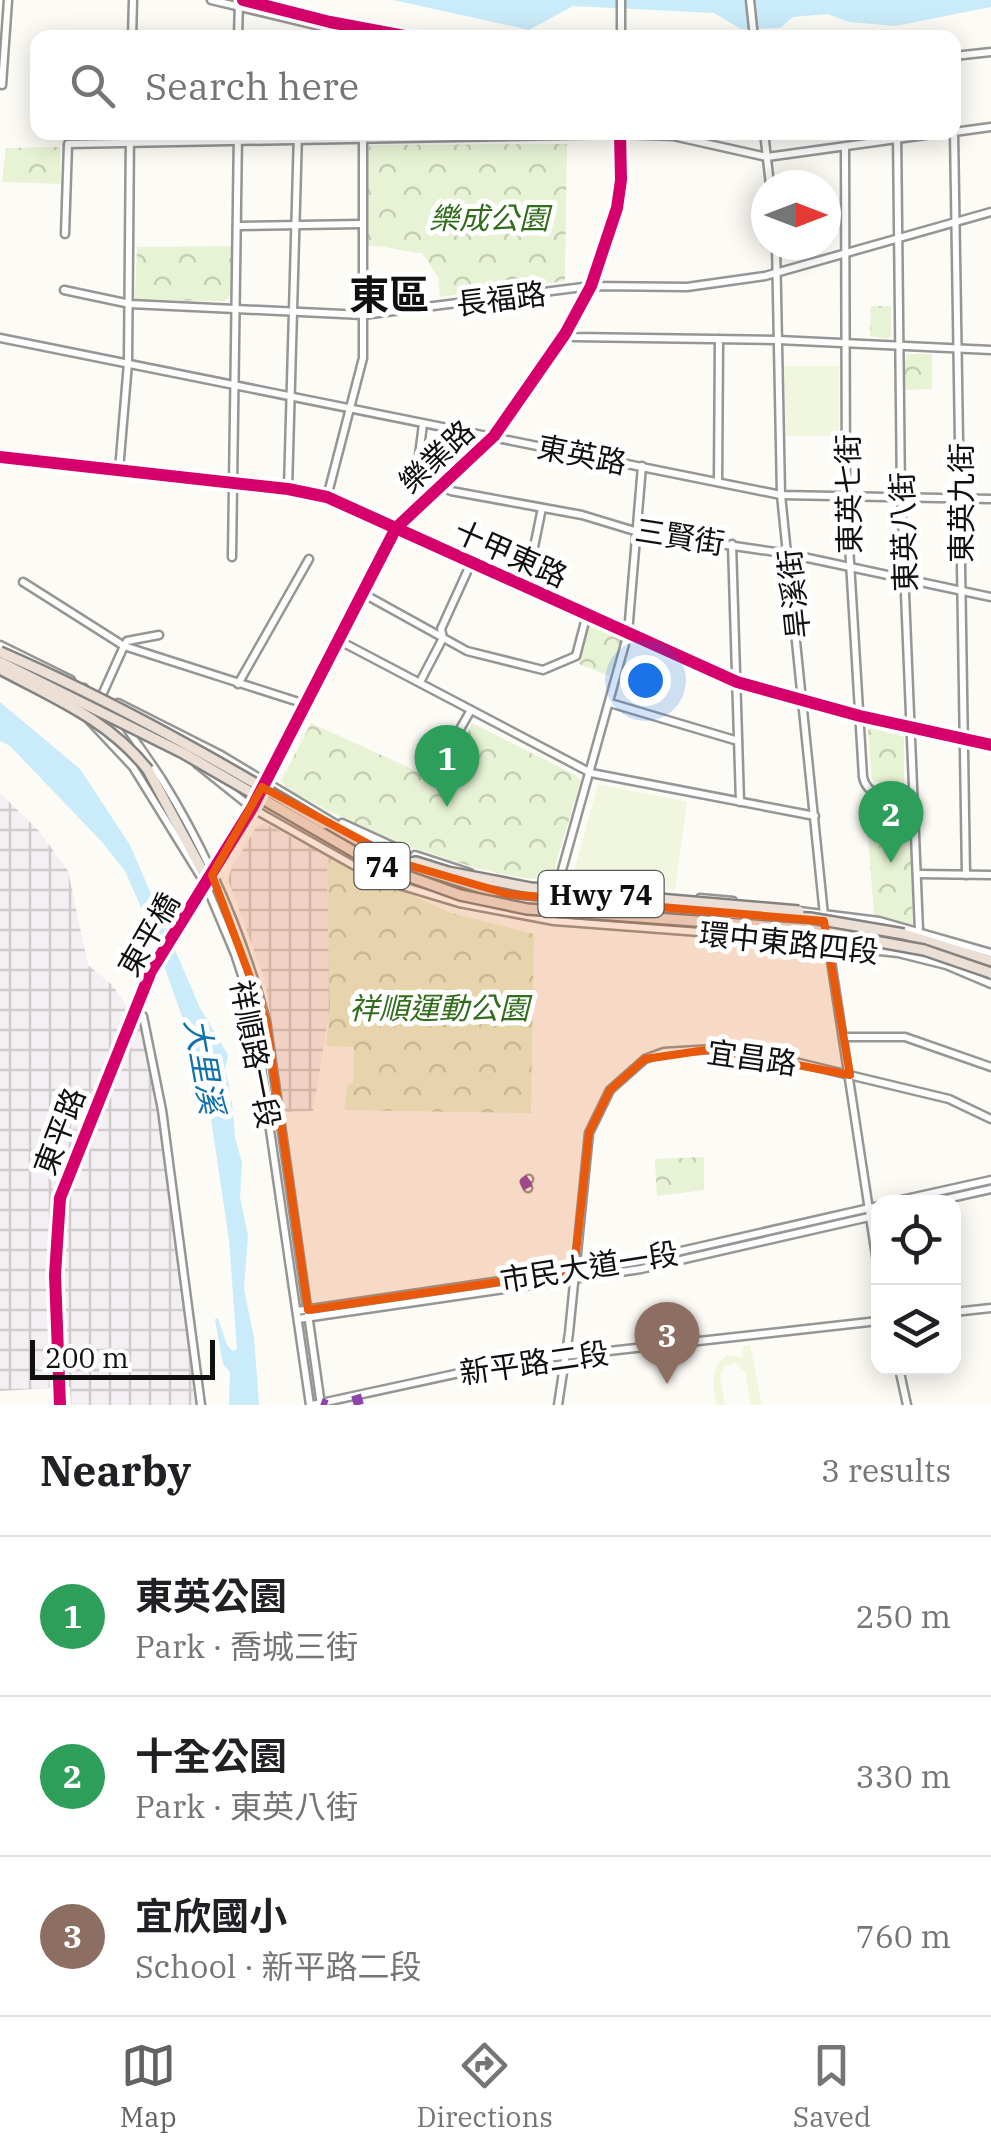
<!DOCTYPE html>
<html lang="en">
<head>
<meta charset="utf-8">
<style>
	:root { --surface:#fff; --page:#f2f2f2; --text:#202124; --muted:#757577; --line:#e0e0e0; --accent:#636260 }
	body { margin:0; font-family:"IBM Plex Serif","Noto Sans TC",serif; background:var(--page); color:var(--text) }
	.controls { position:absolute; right:30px; bottom:30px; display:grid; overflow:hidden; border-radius:20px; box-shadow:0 5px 25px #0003 }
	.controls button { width:90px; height:90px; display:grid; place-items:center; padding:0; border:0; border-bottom:2px solid var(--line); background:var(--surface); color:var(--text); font:50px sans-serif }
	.compass { position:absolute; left:751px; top:170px; width:90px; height:90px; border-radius:50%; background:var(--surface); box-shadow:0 5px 25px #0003; rotate:90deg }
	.scale { position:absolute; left:30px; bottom:25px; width:185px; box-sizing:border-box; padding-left:10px; border:5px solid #101010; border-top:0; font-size:28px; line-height:35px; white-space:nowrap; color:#101010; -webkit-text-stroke:8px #fff; paint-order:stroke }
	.you { position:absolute; left:645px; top:680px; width:35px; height:35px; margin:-25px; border:8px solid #fff; border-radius:50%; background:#1a73e8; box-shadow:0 0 0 15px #1a73e833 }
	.badge { display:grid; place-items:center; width:65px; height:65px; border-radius:50%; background:var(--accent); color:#fff; font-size:32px; font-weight:700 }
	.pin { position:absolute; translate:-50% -82px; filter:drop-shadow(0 2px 5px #0008) }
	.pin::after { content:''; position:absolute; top:52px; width:35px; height:30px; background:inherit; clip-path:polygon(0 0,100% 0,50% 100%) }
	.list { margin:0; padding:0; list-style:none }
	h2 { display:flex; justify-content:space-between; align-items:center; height:130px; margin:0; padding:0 40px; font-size:42px }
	h2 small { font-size:32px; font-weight:400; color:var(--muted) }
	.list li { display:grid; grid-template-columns:65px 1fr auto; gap:30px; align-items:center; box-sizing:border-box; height:160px; padding:0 40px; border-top:2px solid var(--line) }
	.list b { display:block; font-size:38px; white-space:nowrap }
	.list p { margin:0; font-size:32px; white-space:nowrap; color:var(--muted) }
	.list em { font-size:32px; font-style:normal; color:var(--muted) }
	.icon { flex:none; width:55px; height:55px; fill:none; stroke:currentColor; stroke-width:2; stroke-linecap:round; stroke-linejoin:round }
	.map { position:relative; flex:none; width:991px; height:1405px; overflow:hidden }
	.search { position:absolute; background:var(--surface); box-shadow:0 5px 25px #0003; left:30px; right:30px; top:30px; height:110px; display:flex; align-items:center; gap:25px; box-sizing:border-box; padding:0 35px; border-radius:20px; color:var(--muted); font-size:38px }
	.sheet { height:610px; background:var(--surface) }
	nav { display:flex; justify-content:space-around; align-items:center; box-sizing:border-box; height:140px; border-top:2px solid var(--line); background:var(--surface); font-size:28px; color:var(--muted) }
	nav a { display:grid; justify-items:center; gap:5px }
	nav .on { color:var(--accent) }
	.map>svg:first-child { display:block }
	.industrial { fill:url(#industrial-grid) }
	.park { fill:url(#park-crowns) }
	.pitch { fill:#f1f7df }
	.water { fill:#caebf9 }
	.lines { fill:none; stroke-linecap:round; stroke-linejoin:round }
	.minor-casing { stroke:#969694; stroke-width:11 }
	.highway-casing { stroke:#848381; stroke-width:14 }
	.minor { stroke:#fffefe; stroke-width:6 }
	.highway { stroke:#ebdfd6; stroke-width:9 }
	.highway-bridge-casing { stroke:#848381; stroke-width:14; stroke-linecap:butt }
	.highway-bridge { stroke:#ebdfd6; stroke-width:9 }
	.quiet { stroke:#8e44ad; stroke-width:10; stroke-dasharray:20 10; stroke-linecap:butt }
	.cycleway-casing { stroke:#fff; stroke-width:19 }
	.cycleway { stroke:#d6006c; stroke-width:12 }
	.marked { fill:#e8590c; fill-opacity:0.2; stroke:#e8590c; stroke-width:8; stroke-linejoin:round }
	.labels { text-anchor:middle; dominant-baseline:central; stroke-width:10; stroke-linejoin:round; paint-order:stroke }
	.shield { fill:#fff; stroke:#585858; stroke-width:2.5 }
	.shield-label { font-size:28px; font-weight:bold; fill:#101010 }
	.park-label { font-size:30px; font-style:italic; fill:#316d1b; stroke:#fff }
	.street-label { font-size:30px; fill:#101010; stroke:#fff }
	.water-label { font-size:32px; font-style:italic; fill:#1171ab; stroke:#fff }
	.district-label { font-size:40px; font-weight:bold; fill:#101010; stroke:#fff }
</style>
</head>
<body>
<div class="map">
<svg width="991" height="1405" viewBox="0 0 991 1405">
	<defs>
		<pattern id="industrial-grid" width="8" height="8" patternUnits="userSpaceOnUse" patternTransform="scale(2.5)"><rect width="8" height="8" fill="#f4eff2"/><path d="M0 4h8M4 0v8" fill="none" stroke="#d0ccce"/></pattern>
		<pattern id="park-crowns" width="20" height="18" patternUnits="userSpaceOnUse" patternTransform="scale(2.5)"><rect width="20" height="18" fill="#e8f3d5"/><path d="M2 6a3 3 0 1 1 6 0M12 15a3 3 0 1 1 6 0" fill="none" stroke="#c6cfb6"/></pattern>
	</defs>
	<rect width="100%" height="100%" fill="#fcfbf6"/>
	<g class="industrial">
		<polygon points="0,793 39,831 68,871 88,965 112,985 144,1029 165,1158 195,1405 71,1405 70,1387 0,1391"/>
		<polygon points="264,823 332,858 327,870 330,1008 313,1111 285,1112 265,980 228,880 232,867 257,826"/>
	</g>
	<g class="park">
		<path d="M567 144 565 281 440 297 438 277 422 253C401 252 390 245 367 246V150L370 145Z"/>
		<polygon points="60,147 61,184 2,182 6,148"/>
		<polygon points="232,246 231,294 225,301 135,300 137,247"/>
		<polygon points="871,306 891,306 891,336 888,339 870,336"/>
		<polygon points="906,354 932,354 932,389 904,390"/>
		<polygon points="594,625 618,636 621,640 609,676 579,664 589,628"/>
		<path d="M311 723 443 783 472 723 577 776 581 780 552 876C528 892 385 839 355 824 332 813 310 801 287 789L281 781Z"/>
		<polygon points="871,728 904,737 904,791 872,780 868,730"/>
		<polygon points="865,794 907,805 910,810 913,925 874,916"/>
		<polygon points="332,858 451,913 534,934 531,1113 344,1110 348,1084 353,1083 354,1047 326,1046 330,1008 327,869"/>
		<polygon points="704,1157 704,1190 657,1196 655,1159"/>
	</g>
	<g class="pitch">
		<polygon points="784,366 839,366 839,436 786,436"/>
		<polygon points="598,784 687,802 675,890 572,879"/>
		<path d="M750 1344 762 1405H751L745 1372 735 1363 725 1367 720 1376 725 1405H717C713 1383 708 1370 727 1355L743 1358 742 1347Z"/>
	</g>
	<g class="water">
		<polygon points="393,0 991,0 991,7 895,26 849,22 827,14 793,17 780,28 741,29 714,13 573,6 529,30"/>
		<polygon points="0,702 80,769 130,845 200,1008 228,1055 225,1070 230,1089 222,1099 223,1111 232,1100 235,1137 242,1163 240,1197 248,1236 244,1289 254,1338 259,1405 229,1405 230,1372 223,1364 215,1319 218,1318 227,1345 233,1351 237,1349 229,1240 211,1119 193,1047 152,932 125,871 102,842 10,746 0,741"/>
	</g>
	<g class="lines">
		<defs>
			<g id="minor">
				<polyline points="211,0 370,38"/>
				<polyline points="750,0 754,38"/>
				<polyline points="132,38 133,0"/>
				<polyline points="238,38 239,0"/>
				<polyline points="621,38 621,0"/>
				<polyline points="954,56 991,52"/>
				<polyline points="2,85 8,0"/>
				<polyline points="764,132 770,185"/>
				<polyline points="897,132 901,497 919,931"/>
				<polyline points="954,132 966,875"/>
				<polyline points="954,132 991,127"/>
				<path d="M845 147 846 496 863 777C867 799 896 799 915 803"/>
				<polyline points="237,226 362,224"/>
				<polyline points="65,234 68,144 620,134 673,136 767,157 947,132"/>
				<polyline points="776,245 781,495 824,915 878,1269"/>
				<polyline points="64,290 130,304 363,315 591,286 687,287 765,276 991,212"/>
				<polyline points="565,334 574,337 778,340 991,350"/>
				<polyline points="0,338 781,495 991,499"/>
				<polyline points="423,424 418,463 439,486 451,491 582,515 638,532 789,554 991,597"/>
				<polyline points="0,457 288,489 327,497 737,682 860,716 991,745"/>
				<polyline points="119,470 128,363 130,132"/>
				<polyline points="718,482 719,339"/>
				<polyline points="288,489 298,132"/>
				<polyline points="327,497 363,358 363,132"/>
				<polyline points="732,544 740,802"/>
				<polyline points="232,557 238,132"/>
				<polyline points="23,582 124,646 127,641 159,635"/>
				<polyline points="526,586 542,508"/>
				<polyline points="364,594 467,651 543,670 576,656 587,614"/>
				<polyline points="340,641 591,773 815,816"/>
				<polyline points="0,645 71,680"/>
				<polyline points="420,682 443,638 441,629 471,563"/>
				<polyline points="238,684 309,559"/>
				<polyline points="84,688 89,720 133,767 206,885 235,954 252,1006 310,1405"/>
				<polyline points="102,695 124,646 305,704"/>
				<polyline points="118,703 221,755 346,830 416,860"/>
				<polyline points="610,703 738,741"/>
				<path d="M113 707C128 731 145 754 161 778 207 852 243 936 266 1020L321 1405"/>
				<polyline points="197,764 252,808 353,865 399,885 459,903 554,921 726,934 898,953 946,965 991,984"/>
				<polyline points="437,769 471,710"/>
				<polyline points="342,823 399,849"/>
				<polyline points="415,855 470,873"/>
				<polyline points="919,874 991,875"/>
				<polyline points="557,888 628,633 642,466"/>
				<polyline points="700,898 733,901"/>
				<polyline points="799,911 879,921 991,953"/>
				<polyline points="143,1016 162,1110 201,1405"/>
				<polyline points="844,1037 905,1037 991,1067"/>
				<polyline points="528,1188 525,1182 529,1179"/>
				<polyline points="892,1202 991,1180"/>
				<polyline points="933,1202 991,1189"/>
				<polyline points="297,1311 637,1261 878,1206"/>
				<polyline points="954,1312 991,1308"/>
				<polyline points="298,1319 641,1269 878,1215"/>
				<polyline points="899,1368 907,1405"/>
				<polyline points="60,1405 55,1275 60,1198 151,971 252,808 396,528 494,436 565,334 591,286 617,208 621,180 620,132"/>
				<polyline points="312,1405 510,1362 878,1321"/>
				<polyline points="558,1405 569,1333 589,1133 610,1090 645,1059 664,1052 713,1049 795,1062 949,1099 991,1119"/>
			</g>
			<g id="highway">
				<polyline points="148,770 208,881"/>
				<polyline points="324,824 408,865 488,890 729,913"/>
				<polyline points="904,934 991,961"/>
			</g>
		</defs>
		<use href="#minor" class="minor-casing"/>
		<use href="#highway" class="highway-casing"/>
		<use href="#minor" class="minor"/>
		<use href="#highway" class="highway"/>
		<defs>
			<g id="highway-bridge">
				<path d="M0 652C113 701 219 761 324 824"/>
				<polyline points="0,662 183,753 377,865 460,895 527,909 808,929 924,950 991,973"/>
				<path d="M0 669C54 698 109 720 148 770"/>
				<polyline points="405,864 416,862 448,872 531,888 799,911"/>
				<polyline points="729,913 810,918 904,934"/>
			</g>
		</defs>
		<use href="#highway-bridge" class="highway-bridge-casing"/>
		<use href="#highway-bridge" class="highway-bridge"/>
		<g class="quiet">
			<polyline points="528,1188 525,1182 529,1179"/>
			<polyline points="356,1395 359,1405"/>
			<polyline points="321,1403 327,1405"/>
		</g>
		<defs>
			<g id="cycleway">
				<polyline points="243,0 330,22 415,38"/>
				<polyline points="0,457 288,489 327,497 737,682 860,716 991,745"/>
				<polyline points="60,1405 55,1275 60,1198 151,971 252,808 396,528 494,436 565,334 591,286 617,208 621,180 620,132"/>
			</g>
		</defs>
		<use href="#cycleway" class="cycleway-casing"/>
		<use href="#cycleway" class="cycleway"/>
	</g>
	<path class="marked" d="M262 787 408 865 508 894 824 921 850 1075 713 1049 645 1059 610 1090 589 1133 574 1271 308 1310 266 1020 212 875Z"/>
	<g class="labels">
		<g class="shield">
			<rect x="354.5" y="843" width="55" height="46" rx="8"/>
			<rect x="538.5" y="871" width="125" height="46" rx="8"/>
		</g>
		<g class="shield-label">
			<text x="382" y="866">74</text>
			<text x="601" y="894">Hwy 74</text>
		</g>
		<g class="park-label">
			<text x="489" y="217">樂成公園</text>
			<text x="439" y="1007">祥順運動公園</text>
		</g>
		<g class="street-label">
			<text transform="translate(501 298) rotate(-7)">長福路</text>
			<text transform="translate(582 454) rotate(11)">東英路</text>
			<text transform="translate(436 456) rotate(-43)">樂業路</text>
			<text transform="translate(848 494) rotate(-91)">東英七街</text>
			<text transform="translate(960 503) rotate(-90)">東英九街</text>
			<text transform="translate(903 532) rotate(-92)">東英八街</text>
			<text transform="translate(680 536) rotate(9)">三賢街</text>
			<text transform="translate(511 553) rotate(24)">十甲東路</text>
			<text transform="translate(793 594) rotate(-96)">旱溪街</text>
			<text transform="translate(148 934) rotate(-60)">東平橋</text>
			<text transform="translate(789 942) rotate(6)">環中東路四段</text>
			<text transform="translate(256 1054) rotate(79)">祥順路一段</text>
			<text transform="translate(752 1057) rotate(8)">宜昌路</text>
			<text transform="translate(59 1131) rotate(-69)">東平路</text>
			<text transform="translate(589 1266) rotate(-9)">市民大道一段</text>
			<text transform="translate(534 1362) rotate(-8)">新平路二段</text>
		</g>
		<g class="water-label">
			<text transform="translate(205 1066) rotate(80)">大里溪</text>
		</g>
		<g class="district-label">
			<text x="389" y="294">東區</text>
		</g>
	</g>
</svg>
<div class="controls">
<button><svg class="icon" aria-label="locate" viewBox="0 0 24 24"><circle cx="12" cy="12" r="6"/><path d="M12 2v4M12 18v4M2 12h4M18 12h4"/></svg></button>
<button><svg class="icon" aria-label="layers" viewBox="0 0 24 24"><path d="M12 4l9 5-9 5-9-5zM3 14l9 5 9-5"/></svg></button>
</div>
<svg class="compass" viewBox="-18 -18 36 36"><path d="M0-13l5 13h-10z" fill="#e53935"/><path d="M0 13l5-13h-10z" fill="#757577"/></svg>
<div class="scale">200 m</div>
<div class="you"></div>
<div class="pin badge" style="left:447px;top:807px;background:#2e9e5b">1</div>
<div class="pin badge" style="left:891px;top:863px;background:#2e9e5b">2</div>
<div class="pin badge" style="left:667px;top:1384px;background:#8d6e63">3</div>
<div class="search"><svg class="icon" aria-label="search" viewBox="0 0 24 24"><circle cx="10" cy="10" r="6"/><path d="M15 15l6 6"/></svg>Search here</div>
</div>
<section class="sheet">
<h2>Nearby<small>3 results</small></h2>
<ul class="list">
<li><span class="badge" style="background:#2e9e5b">1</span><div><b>東英公園</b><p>Park · 喬城三街</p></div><em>250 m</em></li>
<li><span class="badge" style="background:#2e9e5b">2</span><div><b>十全公園</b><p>Park · 東英八街</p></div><em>330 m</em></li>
<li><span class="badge" style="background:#8d6e63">3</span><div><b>宜欣國小</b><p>School · 新平路二段</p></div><em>760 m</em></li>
</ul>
</section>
<nav>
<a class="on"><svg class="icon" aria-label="map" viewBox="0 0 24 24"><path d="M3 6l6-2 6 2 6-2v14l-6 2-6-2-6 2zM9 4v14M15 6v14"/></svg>Map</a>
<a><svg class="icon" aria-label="directions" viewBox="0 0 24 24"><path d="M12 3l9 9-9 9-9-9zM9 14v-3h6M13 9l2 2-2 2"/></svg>Directions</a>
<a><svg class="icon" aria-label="saved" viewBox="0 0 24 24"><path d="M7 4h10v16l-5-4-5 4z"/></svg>Saved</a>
</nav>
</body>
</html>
